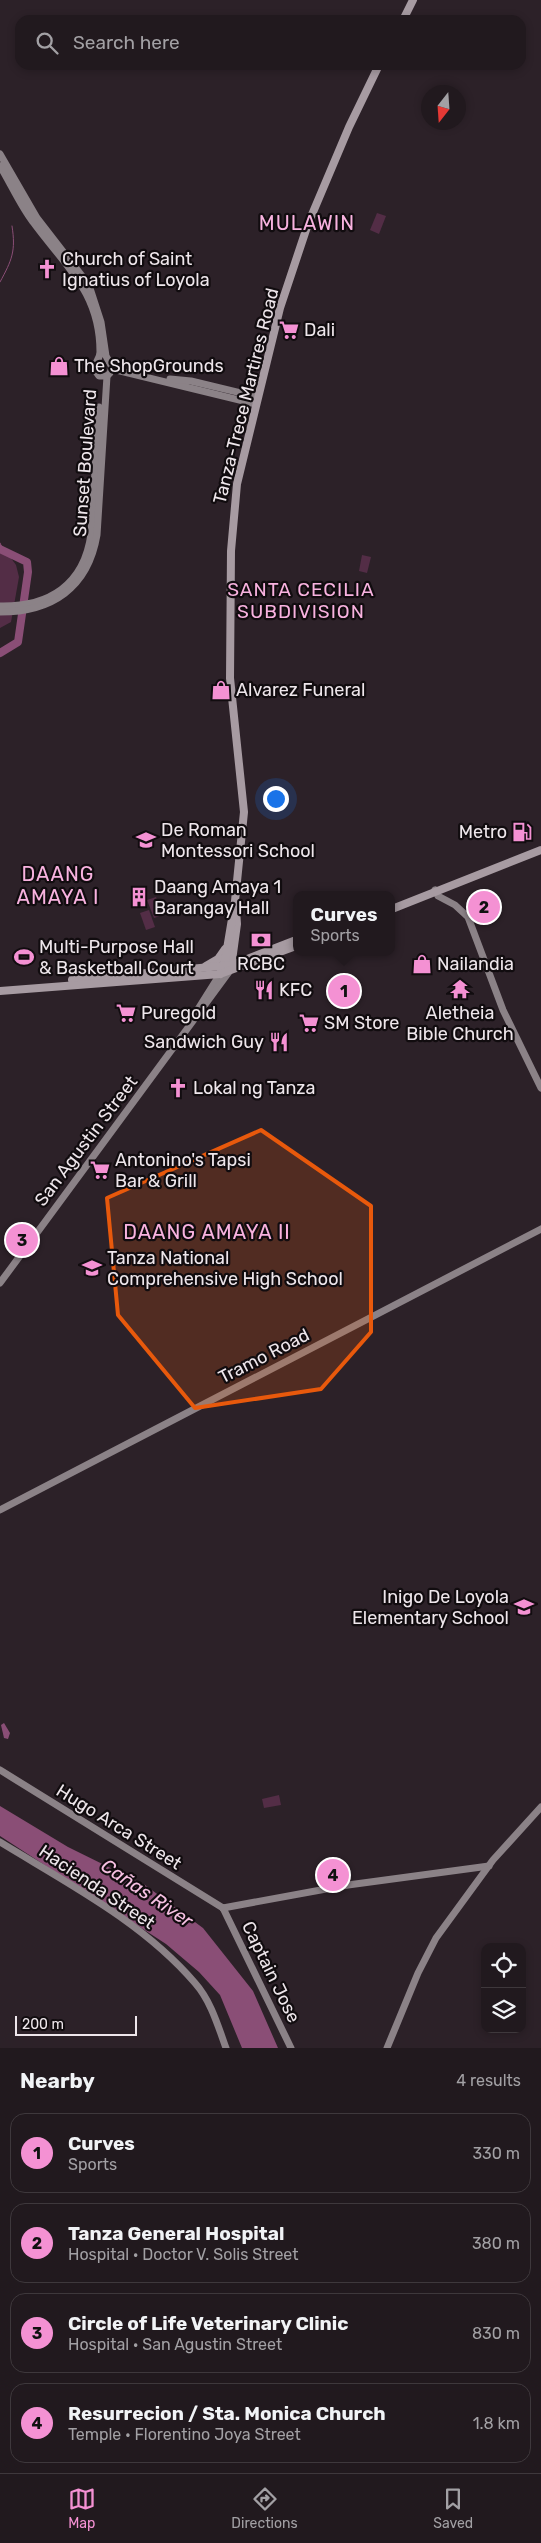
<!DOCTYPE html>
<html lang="en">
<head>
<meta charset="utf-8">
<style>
	:root { --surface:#21191e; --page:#2d262b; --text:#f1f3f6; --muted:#a2a0a4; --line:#3e383c; --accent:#f491d3 }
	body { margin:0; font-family:Rubik,sans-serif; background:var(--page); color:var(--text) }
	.controls { position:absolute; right:15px; bottom:15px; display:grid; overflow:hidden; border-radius:10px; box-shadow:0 2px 8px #0003 }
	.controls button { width:45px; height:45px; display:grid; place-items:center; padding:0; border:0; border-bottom:1px solid var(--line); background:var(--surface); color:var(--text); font:25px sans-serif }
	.compass { position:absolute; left:421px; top:85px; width:45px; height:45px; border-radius:50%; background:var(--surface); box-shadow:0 2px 8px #0003; rotate:197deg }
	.scale { position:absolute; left:15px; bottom:12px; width:122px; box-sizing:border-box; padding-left:5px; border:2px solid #eee6eb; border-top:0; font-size:14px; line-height:18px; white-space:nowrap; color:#eee6eb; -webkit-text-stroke:4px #110c0f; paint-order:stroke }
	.you { position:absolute; left:275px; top:798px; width:18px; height:18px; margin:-12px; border:4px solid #fff; border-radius:50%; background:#1a73e8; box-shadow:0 0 0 8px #1a73e833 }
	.badge { display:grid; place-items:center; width:32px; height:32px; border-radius:50%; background:var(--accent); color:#111; font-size:16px; font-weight:700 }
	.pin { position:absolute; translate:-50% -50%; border:2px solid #fff; box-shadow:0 1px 5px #0006 }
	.popup { position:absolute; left:293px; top:891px; width:102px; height:65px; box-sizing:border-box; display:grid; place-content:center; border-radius:10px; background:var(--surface); filter:drop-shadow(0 1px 4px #0005); font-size:16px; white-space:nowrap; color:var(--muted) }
	.popup b { font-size:19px; color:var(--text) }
	.popup::after { content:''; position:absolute; left:50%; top:100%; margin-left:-10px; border:10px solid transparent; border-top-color:var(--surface) }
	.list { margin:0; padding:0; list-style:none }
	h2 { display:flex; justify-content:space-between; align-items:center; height:65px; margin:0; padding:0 20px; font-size:21px }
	h2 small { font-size:16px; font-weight:400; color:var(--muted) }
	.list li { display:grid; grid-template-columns:32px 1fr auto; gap:15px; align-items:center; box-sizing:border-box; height:80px; margin:0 10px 10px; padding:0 10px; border:1px solid var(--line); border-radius:15px }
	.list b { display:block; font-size:19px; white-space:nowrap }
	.list p { margin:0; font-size:16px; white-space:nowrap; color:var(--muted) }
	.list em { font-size:16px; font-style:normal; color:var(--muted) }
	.icon { flex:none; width:28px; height:28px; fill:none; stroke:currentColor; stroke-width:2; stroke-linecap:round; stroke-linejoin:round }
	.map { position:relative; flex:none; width:541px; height:2048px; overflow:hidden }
	.search { position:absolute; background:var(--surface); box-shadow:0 2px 8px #0003; left:15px; right:15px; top:15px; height:55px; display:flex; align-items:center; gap:12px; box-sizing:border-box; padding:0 18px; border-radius:15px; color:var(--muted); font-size:19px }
	.sheet { height:425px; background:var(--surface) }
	nav { display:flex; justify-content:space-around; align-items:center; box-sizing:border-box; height:70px; border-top:1px solid var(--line); background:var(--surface); font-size:14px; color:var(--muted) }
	nav a { display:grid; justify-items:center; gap:2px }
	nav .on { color:var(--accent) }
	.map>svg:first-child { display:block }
	.green { fill:#532d46 }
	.water { fill:#8a4e76 }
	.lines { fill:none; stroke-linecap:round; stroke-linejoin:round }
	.stream { stroke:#8a4e76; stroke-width:1 }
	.river { stroke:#8a4e76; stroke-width:8 }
	.secondary { stroke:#8b8287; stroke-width:7 }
	.primary { stroke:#a79ba2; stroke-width:8 }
	.marked { fill:#e8590c; fill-opacity:0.2; stroke:#e8590c; stroke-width:4; stroke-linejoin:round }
	.labels { text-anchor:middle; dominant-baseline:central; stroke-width:4.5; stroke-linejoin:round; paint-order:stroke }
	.poi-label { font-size:18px; fill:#eee6eb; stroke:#110c0f; text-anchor:start }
	.street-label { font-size:18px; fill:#eee6eb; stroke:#110c0f }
	.neighbourhood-label { font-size:19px; letter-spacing:1px; fill:#f8b2df; stroke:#110c0f }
	.water-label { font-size:19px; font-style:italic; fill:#f7c1e3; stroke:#110c0f }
	.quarter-label { font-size:20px; letter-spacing:1px; fill:#f8b2df; stroke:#110c0f }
</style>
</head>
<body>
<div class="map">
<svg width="541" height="2048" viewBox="0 0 541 2048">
	<rect width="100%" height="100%" fill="#2c2128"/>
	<g class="green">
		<polygon points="377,213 386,216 379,234 370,230"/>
		<polygon points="0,543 16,565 19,577 11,622 0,628"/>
		<polygon points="362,555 371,557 367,573 359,571"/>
		<polygon points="156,897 163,915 154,918 147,900"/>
		<polygon points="149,910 155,927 146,930 140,913"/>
		<polygon points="279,1795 281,1805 264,1808 262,1799"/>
	</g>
	<g class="water">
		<polygon points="4,1723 10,1733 8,1739 4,1738 1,1725"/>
		<polygon points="0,1806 68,1847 145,1885 203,1928 253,1991 278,2048 242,2048 220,1995 199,1972 166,1944 0,1836"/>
	</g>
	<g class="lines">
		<g class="stream">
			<path d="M0 282C12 260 16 251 12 226"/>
			<polyline points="0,543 3,550"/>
		</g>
		<polyline class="river" points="0,549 27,562 28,572 18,642 0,653"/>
		<g class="secondary">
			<path d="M0 154 37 218 89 285 101 322 106 356 112 367 110 373 107 376H99L94 369C95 362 100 359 100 352 100 292 65 266 33 222 20 205 11 184 0 166"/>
			<polyline points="112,369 256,404"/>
			<polyline points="170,379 191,381 258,397"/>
			<path d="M0 606C49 607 84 585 91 534L99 407"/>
			<path d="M0 612C52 612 88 588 97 535L107 376"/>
			<polyline points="435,890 438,896 455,905 468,917 503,1010 541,1088"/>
			<polyline points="198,1009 220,974"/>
			<polyline points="0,1283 229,972"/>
			<polyline points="0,1510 541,1229"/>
			<polyline points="0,1770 223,1908"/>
			<path d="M0 1842C67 1883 143 1922 195 1983 211 2001 218 2026 226 2048"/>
			<polyline points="223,1908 348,1885 489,1866"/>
			<polyline points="223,1908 291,2048"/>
			<polyline points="387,2048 418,1973 436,1938 493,1860 541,1807"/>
		</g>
		<g class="primary">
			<polyline points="403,20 413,0"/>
			<polyline points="392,909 541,850"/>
			<polyline points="206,966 218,959 225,949"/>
			<polyline points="231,968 237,924 236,910"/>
			<polyline points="220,974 225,961 235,901 244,812 230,678 231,551 237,484 280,308 308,224 349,127 379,65"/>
			<polyline points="72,980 232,965 296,940"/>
			<polyline points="0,991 220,974 296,946"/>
		</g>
	</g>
	<path class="marked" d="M261 1130 371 1206V1332L321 1389 195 1408 118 1315 107 1198Z"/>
	<defs>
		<symbol id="church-bare" viewBox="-9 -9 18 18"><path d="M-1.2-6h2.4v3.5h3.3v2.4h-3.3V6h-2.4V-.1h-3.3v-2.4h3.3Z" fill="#f491d3" stroke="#110c0f" stroke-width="2.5" paint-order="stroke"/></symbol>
		<symbol id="supermarket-bare" viewBox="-9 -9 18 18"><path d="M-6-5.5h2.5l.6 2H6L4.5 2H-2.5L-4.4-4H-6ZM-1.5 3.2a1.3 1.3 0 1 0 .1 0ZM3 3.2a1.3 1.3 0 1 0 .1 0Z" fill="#f491d3" stroke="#110c0f" stroke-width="2.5" paint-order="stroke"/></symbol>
		<symbol id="shop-bare" viewBox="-9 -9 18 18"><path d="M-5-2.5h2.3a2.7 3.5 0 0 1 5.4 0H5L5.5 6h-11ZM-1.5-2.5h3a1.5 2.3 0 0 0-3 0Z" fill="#f491d3" stroke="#110c0f" stroke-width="2.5" paint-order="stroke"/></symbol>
		<symbol id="fuel-bare" viewBox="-9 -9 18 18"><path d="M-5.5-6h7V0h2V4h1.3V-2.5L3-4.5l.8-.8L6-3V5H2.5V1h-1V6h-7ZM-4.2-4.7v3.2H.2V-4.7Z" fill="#f491d3" stroke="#110c0f" stroke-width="2.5" paint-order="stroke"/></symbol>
		<symbol id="school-bare" viewBox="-9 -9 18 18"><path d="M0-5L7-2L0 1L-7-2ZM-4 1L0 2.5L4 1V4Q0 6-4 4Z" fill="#f491d3" stroke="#110c0f" stroke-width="2.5" paint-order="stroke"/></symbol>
		<symbol id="building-bare" viewBox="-9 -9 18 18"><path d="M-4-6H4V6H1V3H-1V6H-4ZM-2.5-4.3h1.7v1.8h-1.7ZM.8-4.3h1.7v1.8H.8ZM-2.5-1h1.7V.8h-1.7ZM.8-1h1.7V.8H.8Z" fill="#f491d3" stroke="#110c0f" stroke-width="2.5" paint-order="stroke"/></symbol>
		<symbol id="bank-bare" viewBox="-9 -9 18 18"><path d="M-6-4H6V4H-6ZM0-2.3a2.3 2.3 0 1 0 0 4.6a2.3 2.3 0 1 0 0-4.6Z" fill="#f491d3" stroke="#110c0f" stroke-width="2.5" paint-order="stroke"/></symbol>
		<symbol id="stadium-bare" viewBox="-9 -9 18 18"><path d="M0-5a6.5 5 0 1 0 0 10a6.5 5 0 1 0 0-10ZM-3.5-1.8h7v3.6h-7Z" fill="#f491d3" stroke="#110c0f" stroke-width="2.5" paint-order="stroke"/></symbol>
		<symbol id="temple-bare" viewBox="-9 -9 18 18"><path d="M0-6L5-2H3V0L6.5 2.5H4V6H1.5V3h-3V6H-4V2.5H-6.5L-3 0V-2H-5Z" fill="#f491d3" stroke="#110c0f" stroke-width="2.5" paint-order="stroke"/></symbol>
		<symbol id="restaurant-bare" viewBox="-9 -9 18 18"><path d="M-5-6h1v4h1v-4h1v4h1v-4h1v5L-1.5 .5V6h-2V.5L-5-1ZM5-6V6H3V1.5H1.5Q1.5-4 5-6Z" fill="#f491d3" stroke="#110c0f" stroke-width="2.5" paint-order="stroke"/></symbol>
	</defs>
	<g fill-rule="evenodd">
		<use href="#church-bare" x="33" y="255" width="28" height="28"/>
		<use href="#supermarket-bare" x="275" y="316" width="28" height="28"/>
		<use href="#shop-bare" x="45" y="352" width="28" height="28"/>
		<use href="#shop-bare" x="207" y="676" width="28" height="28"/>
		<use href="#fuel-bare" x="508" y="818" width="28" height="28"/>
		<use href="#school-bare" x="132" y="826" width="28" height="28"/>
		<use href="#building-bare" x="125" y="883" width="28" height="28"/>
		<use href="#bank-bare" x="247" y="926" width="28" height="28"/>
		<use href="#stadium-bare" x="10" y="943" width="28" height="28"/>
		<use href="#shop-bare" x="408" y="950" width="28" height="28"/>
		<use href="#temple-bare" x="446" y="975" width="28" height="28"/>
		<use href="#restaurant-bare" x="250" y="976" width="28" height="28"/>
		<use href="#supermarket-bare" x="112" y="999" width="28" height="28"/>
		<use href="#supermarket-bare" x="295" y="1009" width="28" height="28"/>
		<use href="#restaurant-bare" x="265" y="1028" width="28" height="28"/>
		<use href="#church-bare" x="164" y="1074" width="28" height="28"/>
		<use href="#supermarket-bare" x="86" y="1156" width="28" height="28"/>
		<use href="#school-bare" x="78" y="1254" width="28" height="28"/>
		<use href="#school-bare" x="510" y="1593" width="28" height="28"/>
	</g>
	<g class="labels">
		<g class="poi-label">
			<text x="62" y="259">Church of Saint<tspan x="62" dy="21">Ignatius of Loyola</tspan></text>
			<text x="304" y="330">Dali</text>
			<text x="74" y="366">The ShopGrounds</text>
			<text x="236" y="690">Alvarez Funeral</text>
			<text x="161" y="830">De Roman<tspan x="161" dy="21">Montessori School</tspan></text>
			<text x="507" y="832" text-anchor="end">Metro</text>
			<text x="154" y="887">Daang Amaya 1<tspan x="154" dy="21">Barangay Hall</tspan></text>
			<text x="39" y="947">Multi-Purpose Hall<tspan x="39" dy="21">&amp; Basketball Court</tspan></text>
			<text x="261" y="964" text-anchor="middle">RCBC</text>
			<text x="437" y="964">Nailandia</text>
			<text x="279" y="990">KFC</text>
			<text x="141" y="1013">Puregold</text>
			<text x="460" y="1013" text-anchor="middle">Aletheia<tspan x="460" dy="21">Bible Church</tspan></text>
			<text x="324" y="1023">SM Store</text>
			<text x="264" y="1042" text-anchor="end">Sandwich Guy</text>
			<text x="193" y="1088">Lokal ng Tanza</text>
			<text x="115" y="1160">Antonino's Tapsi<tspan x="115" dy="21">Bar &amp; Grill</tspan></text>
			<text x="107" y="1258">Tanza National<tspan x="107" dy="21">Comprehensive High School</tspan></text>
			<text x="509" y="1597" text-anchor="end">Inigo De Loyola<tspan x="509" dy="21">Elementary School</tspan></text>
		</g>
		<g class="street-label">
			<text transform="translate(246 396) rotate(-76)">Tanza-Trece Martires Road</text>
			<text transform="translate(85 463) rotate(-86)">Sunset Boulevard</text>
			<text transform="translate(86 1141) rotate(-53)">San Agustin Street</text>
			<text transform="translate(264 1356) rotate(-27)">Tramo Road</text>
			<text transform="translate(119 1827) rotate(32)">Hugo Arca Street</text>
			<text transform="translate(97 1887) rotate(34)">Hacienda Street</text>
			<text transform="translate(271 1972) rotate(64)">Captain Jose</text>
		</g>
		<g class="neighbourhood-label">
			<text x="301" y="589">SANTA CECILIA<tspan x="301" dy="22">SUBDIVISION</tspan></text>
		</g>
		<g class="water-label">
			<text transform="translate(147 1893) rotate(34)">Cañas River</text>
		</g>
		<g class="quarter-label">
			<text x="307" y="223">MULAWIN</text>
			<text x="58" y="874">DAANG<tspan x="58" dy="23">AMAYA I</tspan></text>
			<text x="207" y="1232">DAANG AMAYA II</text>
		</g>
	</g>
</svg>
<div class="controls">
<button><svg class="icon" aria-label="locate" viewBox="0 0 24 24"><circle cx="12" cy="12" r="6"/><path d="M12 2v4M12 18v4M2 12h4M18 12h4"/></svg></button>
<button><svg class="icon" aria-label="layers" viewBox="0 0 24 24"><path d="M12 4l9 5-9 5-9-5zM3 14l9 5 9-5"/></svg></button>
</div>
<svg class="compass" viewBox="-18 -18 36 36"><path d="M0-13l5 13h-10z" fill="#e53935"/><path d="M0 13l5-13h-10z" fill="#a2a0a4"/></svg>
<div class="scale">200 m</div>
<div class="you"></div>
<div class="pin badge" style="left:344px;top:991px">1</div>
<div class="popup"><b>Curves</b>Sports</div>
<div class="pin badge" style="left:484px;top:907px">2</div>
<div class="pin badge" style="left:22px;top:1240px">3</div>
<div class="pin badge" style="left:333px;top:1875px">4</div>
<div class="search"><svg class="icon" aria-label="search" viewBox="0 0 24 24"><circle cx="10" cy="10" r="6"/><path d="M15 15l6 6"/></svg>Search here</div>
</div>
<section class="sheet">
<h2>Nearby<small>4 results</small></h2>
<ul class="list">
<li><span class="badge">1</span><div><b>Curves</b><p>Sports</p></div><em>330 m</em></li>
<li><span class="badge">2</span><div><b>Tanza General Hospital</b><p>Hospital · Doctor V. Solis Street</p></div><em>380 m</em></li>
<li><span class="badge">3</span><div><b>Circle of Life Veterinary Clinic</b><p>Hospital · San Agustin Street</p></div><em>830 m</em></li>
<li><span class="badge">4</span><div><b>Resurrecion / Sta. Monica Church</b><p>Temple · Florentino Joya Street</p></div><em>1.8 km</em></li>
</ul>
</section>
<nav>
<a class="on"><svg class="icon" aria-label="map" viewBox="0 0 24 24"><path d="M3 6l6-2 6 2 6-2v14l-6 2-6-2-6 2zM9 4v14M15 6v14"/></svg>Map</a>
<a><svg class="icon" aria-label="directions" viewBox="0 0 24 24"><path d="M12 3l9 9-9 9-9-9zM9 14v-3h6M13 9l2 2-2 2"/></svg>Directions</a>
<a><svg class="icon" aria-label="saved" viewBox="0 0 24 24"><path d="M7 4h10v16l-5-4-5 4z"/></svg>Saved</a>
</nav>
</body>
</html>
